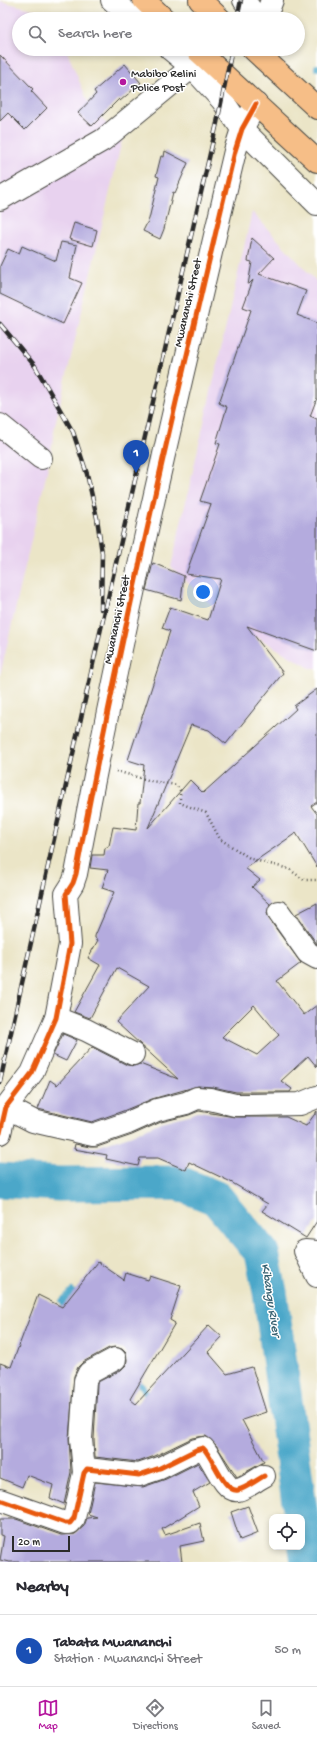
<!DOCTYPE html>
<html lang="en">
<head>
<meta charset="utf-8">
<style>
	:root { --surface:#fff; --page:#f7f7f7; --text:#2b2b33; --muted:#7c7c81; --line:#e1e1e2; --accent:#b5179e }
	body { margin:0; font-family:"Gochi Hand",sans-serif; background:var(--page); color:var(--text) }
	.controls { position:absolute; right:12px; bottom:12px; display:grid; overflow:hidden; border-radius:8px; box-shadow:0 2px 6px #0003 }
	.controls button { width:36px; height:36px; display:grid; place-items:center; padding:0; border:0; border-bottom:1px solid var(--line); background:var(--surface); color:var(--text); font:20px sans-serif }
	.scale { position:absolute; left:12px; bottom:10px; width:58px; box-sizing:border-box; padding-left:4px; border:2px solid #2b2b2b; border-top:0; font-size:11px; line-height:14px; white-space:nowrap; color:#2b2b2b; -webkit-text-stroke:3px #fff; paint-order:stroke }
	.you { position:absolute; left:203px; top:592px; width:14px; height:14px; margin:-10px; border:3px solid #fff; border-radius:50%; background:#1a73e8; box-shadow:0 0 0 6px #1a73e833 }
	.badge { display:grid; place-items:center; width:26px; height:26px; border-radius:50%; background:var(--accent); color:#fff; font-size:13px; font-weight:700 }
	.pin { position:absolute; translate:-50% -33px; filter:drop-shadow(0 1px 2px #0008) }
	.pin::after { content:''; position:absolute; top:21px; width:14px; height:12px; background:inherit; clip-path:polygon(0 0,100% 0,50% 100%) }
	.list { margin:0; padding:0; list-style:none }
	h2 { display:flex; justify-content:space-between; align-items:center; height:52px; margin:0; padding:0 16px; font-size:17px }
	h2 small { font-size:13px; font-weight:400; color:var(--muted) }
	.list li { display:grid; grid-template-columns:26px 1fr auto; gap:12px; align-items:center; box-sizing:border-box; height:72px; padding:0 16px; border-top:1px solid var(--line) }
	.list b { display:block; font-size:15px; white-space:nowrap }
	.list p { margin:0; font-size:13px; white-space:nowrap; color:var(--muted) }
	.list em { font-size:13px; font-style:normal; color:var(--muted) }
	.icon { flex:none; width:22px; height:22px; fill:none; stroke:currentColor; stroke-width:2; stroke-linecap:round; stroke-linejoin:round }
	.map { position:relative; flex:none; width:317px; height:1562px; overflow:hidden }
	.search { position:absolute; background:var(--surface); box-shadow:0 2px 6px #0003; left:12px; right:12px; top:12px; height:44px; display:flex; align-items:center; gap:10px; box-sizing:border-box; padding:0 14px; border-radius:22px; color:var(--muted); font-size:15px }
	.sheet { height:124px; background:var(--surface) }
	nav { display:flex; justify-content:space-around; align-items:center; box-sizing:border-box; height:56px; border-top:1px solid var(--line); background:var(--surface); font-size:11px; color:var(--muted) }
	nav a { display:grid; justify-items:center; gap:2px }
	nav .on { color:var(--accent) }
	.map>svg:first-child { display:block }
	.built { fill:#e8d2ef }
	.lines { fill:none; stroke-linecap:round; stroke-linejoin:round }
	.stream { stroke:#4ba7c9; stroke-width:6 }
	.river { stroke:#4ba7c9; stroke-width:35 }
	.building { fill:#b4abde; fill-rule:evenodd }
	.minor-casing { stroke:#484742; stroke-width:24 }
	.major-casing { stroke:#484742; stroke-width:24 }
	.path { stroke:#484742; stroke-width:2.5; stroke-dasharray:1 3; stroke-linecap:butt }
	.minor { stroke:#fff; stroke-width:22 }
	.major { stroke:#f6be87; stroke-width:22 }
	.rail-casing { stroke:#2b2b2b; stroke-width:4.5 }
	.rail { stroke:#fff; stroke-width:3; stroke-dasharray:9; stroke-linecap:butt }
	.cycleway-casing { stroke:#fff; stroke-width:8 }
	.cycleway { stroke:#e8590c; stroke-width:5 }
	.poi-dot { fill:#b5179e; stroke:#fff; stroke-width:1.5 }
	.labels { text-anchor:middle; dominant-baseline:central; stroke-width:3; stroke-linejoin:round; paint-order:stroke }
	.poi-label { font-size:12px; fill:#2b2b2b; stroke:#fff; text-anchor:start }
	.street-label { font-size:12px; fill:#2b2b2b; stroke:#fff }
	.water-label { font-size:13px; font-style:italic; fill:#396372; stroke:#fff }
</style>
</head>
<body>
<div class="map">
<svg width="317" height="1562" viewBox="0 0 317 1562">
	<rect width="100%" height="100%" fill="#fff"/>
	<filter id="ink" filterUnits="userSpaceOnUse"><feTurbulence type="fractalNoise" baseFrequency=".025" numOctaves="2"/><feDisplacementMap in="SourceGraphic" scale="8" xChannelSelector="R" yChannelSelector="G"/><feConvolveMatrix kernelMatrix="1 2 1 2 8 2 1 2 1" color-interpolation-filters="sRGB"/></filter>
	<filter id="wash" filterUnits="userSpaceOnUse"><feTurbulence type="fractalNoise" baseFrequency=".012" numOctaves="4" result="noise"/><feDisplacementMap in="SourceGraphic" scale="16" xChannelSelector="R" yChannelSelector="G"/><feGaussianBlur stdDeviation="0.9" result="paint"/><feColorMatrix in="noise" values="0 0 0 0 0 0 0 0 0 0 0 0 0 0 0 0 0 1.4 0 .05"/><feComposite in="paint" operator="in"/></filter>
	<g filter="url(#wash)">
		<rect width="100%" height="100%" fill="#ebe5c7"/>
		<g class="built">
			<polygon points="0,1 52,14 54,19 19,19 19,49 66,49 90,107 122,140 55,425 50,458 0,676"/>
			<polygon points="252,212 317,282 317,668 310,668 229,621 171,567"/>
		</g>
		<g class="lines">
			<g class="stream">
				<polyline points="317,67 317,68"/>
				<polyline points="68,1311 62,1301 72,1291"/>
				<polyline points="134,1380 143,1387 149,1400"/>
			</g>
			<g class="river">
				<polyline points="0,1180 59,1184 179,1183 216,1198 262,1253 270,1292 301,1517"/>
				<polyline points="302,1522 308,1562"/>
			</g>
		</g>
		<g id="blocks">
			<g class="building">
				<polygon points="0,55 33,89 31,91 47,108 25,130 8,113 0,121"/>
				<polygon points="125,64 141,83 120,101 119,99 92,126 78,113 96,94 94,91"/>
				<polygon points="165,151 188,163 175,193 173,192 164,229 160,239 143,231 149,219 159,177 156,176 161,156 164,157"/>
				<polygon points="74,223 97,230 93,246 69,239"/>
				<path d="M252 238 274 258 259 274 306 291 297 315 317 323V398L310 416 317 419V651L247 626 283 673 226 744 209 730 191 725 148 828 190 780 203 793 296 709 294 706 317 689V802L311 806 317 814V867L296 833 245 868 260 880 252 887 270 904 267 913 269 919 301 963 277 981 304 1015 317 1005V1067L308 1056 281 1081 292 1089 290 1092H236L213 1087 198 1086 152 1099 123 1111 92 1122 38 1109 50 1080 57 1085 92 1047 127 1065 134 1066 140 1064 178 1079 116 1022 149 986 117 968 90 1018 74 1012 100 965 88 958 98 940 95 938V936L114 892 102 888 108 870 90 868 92 855H104L105 848 109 846 113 827 136 830 138 803H140L144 765 128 760 170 631 162 628 170 607 208 620 221 579 186 574 211 504 200 501 220 444 216 443 227 407 219 403 251 310 243 307 253 280 248 285 252 262 248 261ZM254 1005 279 1035 257 1055 222 1037Z"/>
				<polygon points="61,242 77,245 70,278 82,283 63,324 0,294 0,266 8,249 19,254 22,246 56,261"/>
				<polygon points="153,563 184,576 181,600 146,590"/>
				<polygon points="317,903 317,944 296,914"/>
				<polygon points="63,1034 77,1040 66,1061 53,1055"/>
				<polygon points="199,1111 235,1117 286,1117 306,1126 317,1111 317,1221 306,1238 262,1211 268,1204 229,1181 189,1162 186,1170 158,1158 140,1158 138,1166 106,1159 107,1155 74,1149 75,1144 90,1147 97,1147 132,1135 161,1122 189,1115"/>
				<polygon points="98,1262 124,1280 126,1273 148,1280 150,1276 181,1286 170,1320 175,1323 130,1399 136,1404 209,1325 222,1337 208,1352 227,1374 252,1367 266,1412 242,1420 264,1462 237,1477 216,1445 206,1436 192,1438 155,1456 138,1462 95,1457 94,1439 97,1384 98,1382 121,1370 126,1365 127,1360 126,1353 122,1349 115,1347 109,1348 83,1362 78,1367 74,1376 69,1438 71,1472 64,1504 50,1498 53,1485 27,1475 22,1487 0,1478 0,1363 11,1367 38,1295 62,1307"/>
				<polygon points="198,1463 210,1482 193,1492 199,1506 162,1529 165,1535 200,1523 204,1541 180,1546 182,1562 9,1562 0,1560 4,1536 0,1535 0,1519 16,1519 61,1535 75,1534 84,1526 87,1518 97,1517 88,1514 95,1482 143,1487 166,1479"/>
				<polygon points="248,1506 258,1533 240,1540 231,1512"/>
			</g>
		</g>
	</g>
	<g filter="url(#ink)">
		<use href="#blocks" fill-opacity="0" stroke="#484742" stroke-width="1"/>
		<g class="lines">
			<defs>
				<g id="minor">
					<polyline points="112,0 134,19"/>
					<polyline points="244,0 257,19"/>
					<polyline points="265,19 272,0"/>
					<polyline points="170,49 192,67 222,100 242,129 317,204"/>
					<polyline points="0,199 103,140 192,67 202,55"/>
					<polyline points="0,425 41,458"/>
					<polyline points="279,912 308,953 317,958"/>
					<polyline points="56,1018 86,1030 133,1054"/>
					<polyline points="6,1107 33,1121 93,1135 128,1123 157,1110 186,1103 197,1098 210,1099 235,1105 248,1105 300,1104 317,1097"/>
					<path d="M0 1133 6 1107 32 1073 56 1018 70 944 66 894 73 883 76 874C121 632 178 391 235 151L242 129 256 104"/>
					<polyline points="317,1252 305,1251 317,1276"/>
					<polyline points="84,1473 81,1439 85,1381 89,1373 115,1359"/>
					<path d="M0 1500 65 1523H70L74 1518 84 1473 87 1469 139 1475 160 1468 196 1450 203 1448C213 1457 224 1493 238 1490 247 1488 256 1480 264 1476"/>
				</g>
				<g id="major">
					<polyline points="144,0 164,19"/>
					<polyline points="200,0 220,19"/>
					<polyline points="196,49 317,161"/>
					<polyline points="253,49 317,108"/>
				</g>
			</defs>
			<use href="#minor" class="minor-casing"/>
			<use href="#major" class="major-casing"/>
			<polyline class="path" points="116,771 151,781 176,785 180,790 180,803 206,813 220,839 251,859 289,869 304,880 317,880"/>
			<use href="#minor" class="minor"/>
			<use href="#major" class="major"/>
			<defs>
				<g id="rail">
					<polyline points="237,19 241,0"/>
					<polyline points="0,324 35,366 73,432 87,474 97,518 102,553 101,609"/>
					<polyline points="0,1082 99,637 217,123 232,49"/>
				</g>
			</defs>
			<use href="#rail" class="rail-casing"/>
			<use href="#rail" class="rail"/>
			<defs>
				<g id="cycleway">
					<path d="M0 1133 6 1107 32 1073 56 1018 70 944 66 894 73 883 76 874C121 632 178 391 235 151L242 129 256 104"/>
					<path d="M0 1500 65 1523H70L74 1518 84 1473 87 1469 139 1475 160 1468 196 1450 203 1448C213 1457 224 1493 238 1490 247 1488 256 1480 264 1476"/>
				</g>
			</defs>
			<use href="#cycleway" class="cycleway-casing"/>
			<use href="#cycleway" class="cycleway"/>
		</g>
	</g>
	<circle class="poi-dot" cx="123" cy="82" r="4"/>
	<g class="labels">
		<g class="poi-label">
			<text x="131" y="75">Mabibo Relini<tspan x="131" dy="14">Police Post</tspan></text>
		</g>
		<g class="street-label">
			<text transform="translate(189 303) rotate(-77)">Mwananchi Street</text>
			<text transform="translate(118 620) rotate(-78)">Mwananchi Street</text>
		</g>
		<g class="water-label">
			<text transform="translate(270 1300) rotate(81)">Kibangu River</text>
		</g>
	</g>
</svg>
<div class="controls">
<button><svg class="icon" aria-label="locate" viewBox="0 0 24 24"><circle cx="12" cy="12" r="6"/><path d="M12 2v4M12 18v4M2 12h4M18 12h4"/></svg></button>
</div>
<div class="scale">20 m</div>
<div class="you"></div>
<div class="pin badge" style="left:136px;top:473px;background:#1a4fb4">1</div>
<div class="search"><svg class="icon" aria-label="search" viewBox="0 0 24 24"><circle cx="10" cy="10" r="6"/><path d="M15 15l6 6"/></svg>Search here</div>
</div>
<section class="sheet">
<h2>Nearby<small></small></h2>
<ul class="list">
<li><span class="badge" style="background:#1a4fb4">1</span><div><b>Tabata Mwananchi</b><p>Station · Mwananchi Street</p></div><em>50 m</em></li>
</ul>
</section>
<nav>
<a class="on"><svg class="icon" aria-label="map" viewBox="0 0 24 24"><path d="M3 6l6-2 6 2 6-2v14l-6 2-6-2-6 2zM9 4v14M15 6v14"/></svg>Map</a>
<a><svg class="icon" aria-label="directions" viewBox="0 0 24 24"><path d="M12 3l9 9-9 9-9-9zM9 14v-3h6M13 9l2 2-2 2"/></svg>Directions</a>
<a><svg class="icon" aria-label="saved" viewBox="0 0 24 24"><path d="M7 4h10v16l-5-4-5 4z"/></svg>Saved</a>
</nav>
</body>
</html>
